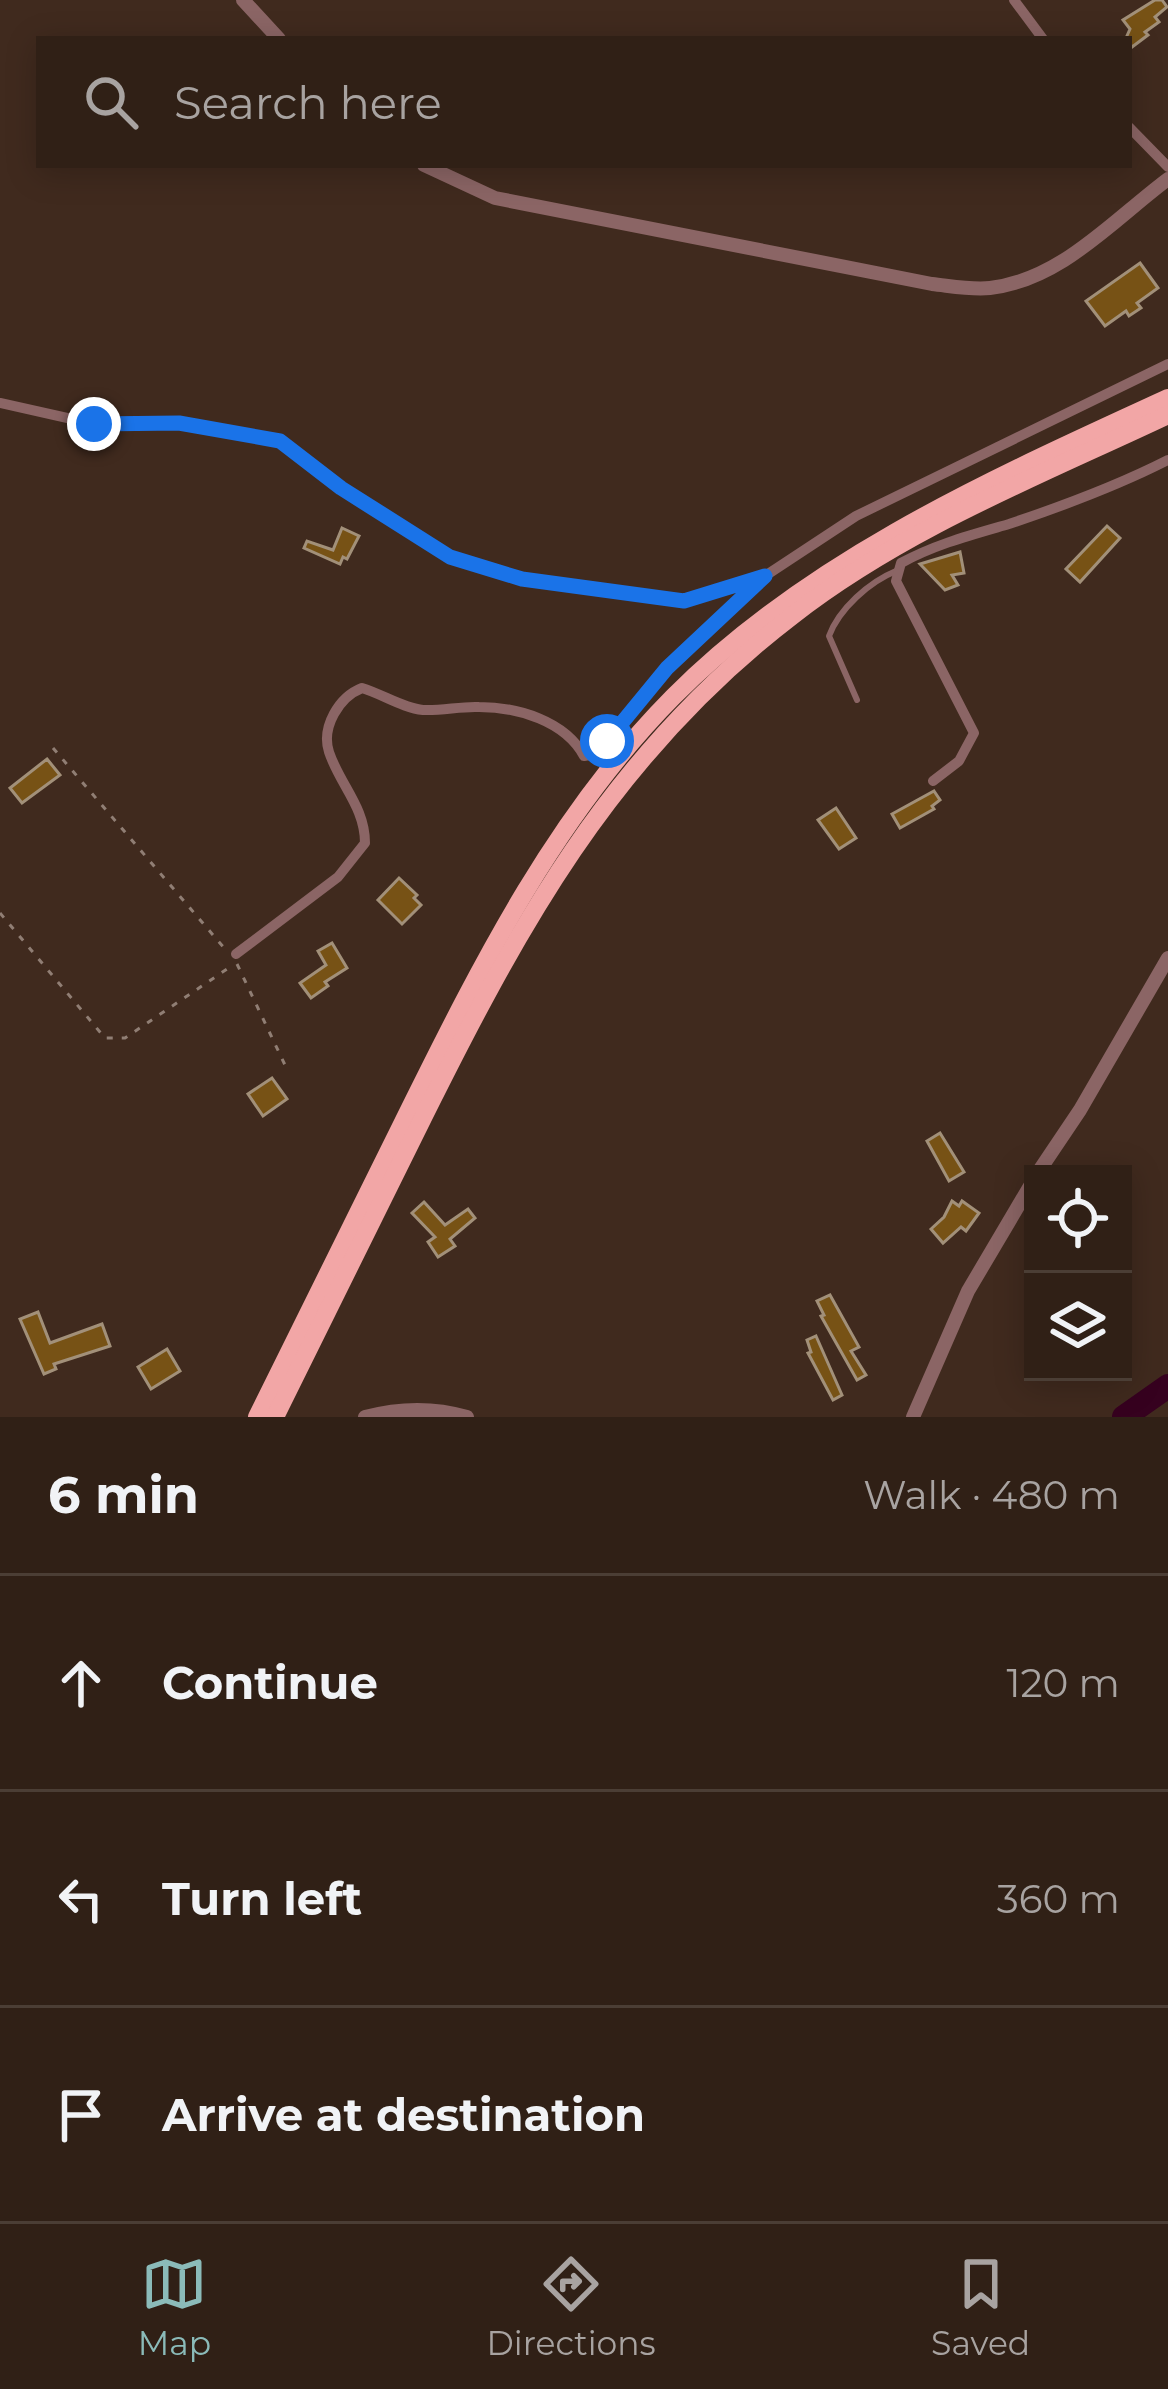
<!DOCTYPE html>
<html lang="en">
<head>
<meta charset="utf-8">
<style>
	:root { --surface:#302016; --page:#3c2d23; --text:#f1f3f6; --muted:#a8a3a1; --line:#4b3e35; --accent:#8bbbb9 }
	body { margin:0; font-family:Montserrat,sans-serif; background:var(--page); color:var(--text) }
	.controls { position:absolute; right:36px; bottom:36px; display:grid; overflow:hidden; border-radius:0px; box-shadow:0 6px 30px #0003 }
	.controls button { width:108px; height:108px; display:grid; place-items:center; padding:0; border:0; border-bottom:3px solid var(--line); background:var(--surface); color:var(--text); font:60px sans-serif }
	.stop { position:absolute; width:36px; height:36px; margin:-27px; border:9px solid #1a73e8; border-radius:50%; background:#fff }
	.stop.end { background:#1a73e8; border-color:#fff; box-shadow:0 3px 12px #0008 }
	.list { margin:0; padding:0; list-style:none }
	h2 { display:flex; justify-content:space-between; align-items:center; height:156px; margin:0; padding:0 48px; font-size:51px }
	h2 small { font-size:39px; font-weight:400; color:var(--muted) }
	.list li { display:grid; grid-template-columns:78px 1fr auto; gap:36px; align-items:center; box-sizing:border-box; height:216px; padding:0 48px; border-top:3px solid var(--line) }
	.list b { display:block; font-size:45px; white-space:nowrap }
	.list em { font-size:39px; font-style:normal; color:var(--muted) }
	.icon { flex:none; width:66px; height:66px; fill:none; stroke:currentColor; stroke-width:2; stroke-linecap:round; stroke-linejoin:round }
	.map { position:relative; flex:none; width:1168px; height:1417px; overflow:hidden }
	.search { position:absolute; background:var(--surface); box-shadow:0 6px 30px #0003; left:36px; right:36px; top:36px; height:132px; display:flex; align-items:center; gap:30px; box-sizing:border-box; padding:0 42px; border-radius:0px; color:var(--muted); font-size:45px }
	.sheet { height:804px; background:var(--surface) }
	nav { display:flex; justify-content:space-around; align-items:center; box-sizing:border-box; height:168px; border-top:3px solid var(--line); background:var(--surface); font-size:33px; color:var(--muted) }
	nav a { display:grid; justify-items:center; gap:6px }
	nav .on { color:var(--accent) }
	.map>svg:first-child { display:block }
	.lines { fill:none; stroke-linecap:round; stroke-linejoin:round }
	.river { stroke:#36011f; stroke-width:24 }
	.building { fill:#775215; stroke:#a29079; stroke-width:3 }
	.path { stroke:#907e74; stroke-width:3; stroke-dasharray:6 9; stroke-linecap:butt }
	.service { stroke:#8b6565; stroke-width:6 }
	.minor { stroke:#8b6565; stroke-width:10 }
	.tertiary { stroke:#8b6565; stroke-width:14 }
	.trunk { stroke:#f2a6a6; stroke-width:18 }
	.route { stroke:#1a73e8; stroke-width:15 }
</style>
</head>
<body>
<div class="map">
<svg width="1168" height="1417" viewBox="0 0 1168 1417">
	<rect width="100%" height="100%" fill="#402a1e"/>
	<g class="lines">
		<polyline class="river" points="1124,1417 1168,1386"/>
	</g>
	<g class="building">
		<polygon points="1155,0 1162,0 1167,7 1155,17 1159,22 1145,32 1148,35 1132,47 1126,38 1130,29 1123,20"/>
		<polygon points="1140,263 1158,288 1137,303 1141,308 1129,316 1126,311 1105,326 1086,301"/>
		<polygon points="1107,526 1120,538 1080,582 1066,569"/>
		<polygon points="342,528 359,536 347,559 343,557 340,564 304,548 307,541 333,550"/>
		<polygon points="960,552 964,573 952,575 958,585 945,590 920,564"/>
		<polygon points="47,759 60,775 22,803 10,788"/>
		<polygon points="934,791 940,800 932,806 934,809 900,828 892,814"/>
		<polygon points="836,808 856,838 839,849 818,820"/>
		<polygon points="399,878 417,895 414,898 421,905 402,924 378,900"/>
		<polygon points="332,943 347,968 325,982 328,986 311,998 300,983 326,965 318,951"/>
		<polygon points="272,1078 287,1099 263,1116 248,1094"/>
		<polygon points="940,1133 964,1172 949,1181 927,1141"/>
		<polygon points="952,1201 959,1206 962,1201 979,1213 966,1231 961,1227 943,1243 931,1229 944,1217"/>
		<polygon points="424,1202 445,1225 468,1209 475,1218 450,1239 455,1246 438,1257 428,1242 435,1237 412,1213"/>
		<polygon points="830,1295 859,1347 851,1351 866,1375 857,1380 821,1316 824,1315 817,1301"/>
		<polygon points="38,1312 50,1343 102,1324 110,1346 54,1364 56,1369 44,1374 20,1319"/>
		<polygon points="816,1336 842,1395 833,1400 808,1353 811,1352 807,1340"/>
		<polygon points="167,1349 180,1371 151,1389 138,1367"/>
	</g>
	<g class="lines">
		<g class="path">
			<polyline points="53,748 225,949"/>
			<polyline points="0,913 105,1038 125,1038 230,967"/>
			<polyline points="237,964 285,1065"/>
		</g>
		<path class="service" d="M857 700 829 636C839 609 869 582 896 571"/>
		<g class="minor">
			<polyline points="1014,0 1043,39"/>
			<polyline points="1129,127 1168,167"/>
			<polyline points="0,403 94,424 179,423 280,441 341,488 450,557 522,579 684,601 765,576 856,516 1168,364"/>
			<path d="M933 781 959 761 974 733 896 581 901 563C936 544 971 535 1009 524 1063 506 1117 486 1168 460"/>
			<path d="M236 954 338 877 365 843C365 807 340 785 329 752 321 727 339 697 362 688 382 694 403 708 423 710 442 711 461 706 479 707 518 707 565 721 584 756L595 754 667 668 758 583"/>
		</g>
		<g class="tertiary">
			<polyline points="243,0 279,39"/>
			<path d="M424 165 495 198 932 284C951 286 971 290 990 288 1061 280 1113 220 1168 179"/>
			<polyline points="1037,1174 1080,1110 1168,958"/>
			<path d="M365 1417C399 1408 433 1407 467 1417"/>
			<polyline points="913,1417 968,1291 1033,1181"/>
		</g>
		<g class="trunk">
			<path d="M257 1417C308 1314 359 1211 410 1108 483 961 557 814 673 697 810 559 994 478 1168 398"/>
			<path d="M275 1417C322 1322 369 1227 416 1132 516 930 609 756 792 616 903 529 1041 475 1168 415"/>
		</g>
	</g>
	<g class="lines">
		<polyline class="route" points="94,424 179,423 280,441 341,488 450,557 522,579 684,601 765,576 667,668 607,741"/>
	</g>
</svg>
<div class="controls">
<button><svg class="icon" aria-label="locate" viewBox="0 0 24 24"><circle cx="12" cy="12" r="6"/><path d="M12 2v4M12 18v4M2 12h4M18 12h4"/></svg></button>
<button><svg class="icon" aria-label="layers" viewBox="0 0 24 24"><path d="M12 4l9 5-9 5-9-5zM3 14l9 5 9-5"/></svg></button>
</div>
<div class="stop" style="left:607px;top:741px"></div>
<div class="stop end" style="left:94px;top:424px"></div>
<div class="search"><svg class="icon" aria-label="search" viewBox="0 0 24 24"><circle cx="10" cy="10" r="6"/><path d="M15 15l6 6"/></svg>Search here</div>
</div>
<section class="sheet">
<h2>6 min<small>Walk · 480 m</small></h2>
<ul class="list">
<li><svg class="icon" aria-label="ahead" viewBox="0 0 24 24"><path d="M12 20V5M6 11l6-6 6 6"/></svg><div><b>Continue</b></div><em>120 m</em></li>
<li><svg class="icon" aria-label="left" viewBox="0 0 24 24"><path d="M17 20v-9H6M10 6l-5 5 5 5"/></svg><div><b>Turn left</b></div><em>360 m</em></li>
<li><svg class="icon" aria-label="arrive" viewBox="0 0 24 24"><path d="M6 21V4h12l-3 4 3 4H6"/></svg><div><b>Arrive at destination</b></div></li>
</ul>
</section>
<nav>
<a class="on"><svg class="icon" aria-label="map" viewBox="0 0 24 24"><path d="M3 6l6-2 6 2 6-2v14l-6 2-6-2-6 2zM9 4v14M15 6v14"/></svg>Map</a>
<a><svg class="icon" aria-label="directions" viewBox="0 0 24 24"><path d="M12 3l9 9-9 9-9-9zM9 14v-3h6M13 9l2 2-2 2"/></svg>Directions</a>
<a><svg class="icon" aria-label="saved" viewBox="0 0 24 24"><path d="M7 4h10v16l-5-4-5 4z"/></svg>Saved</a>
</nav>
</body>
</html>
